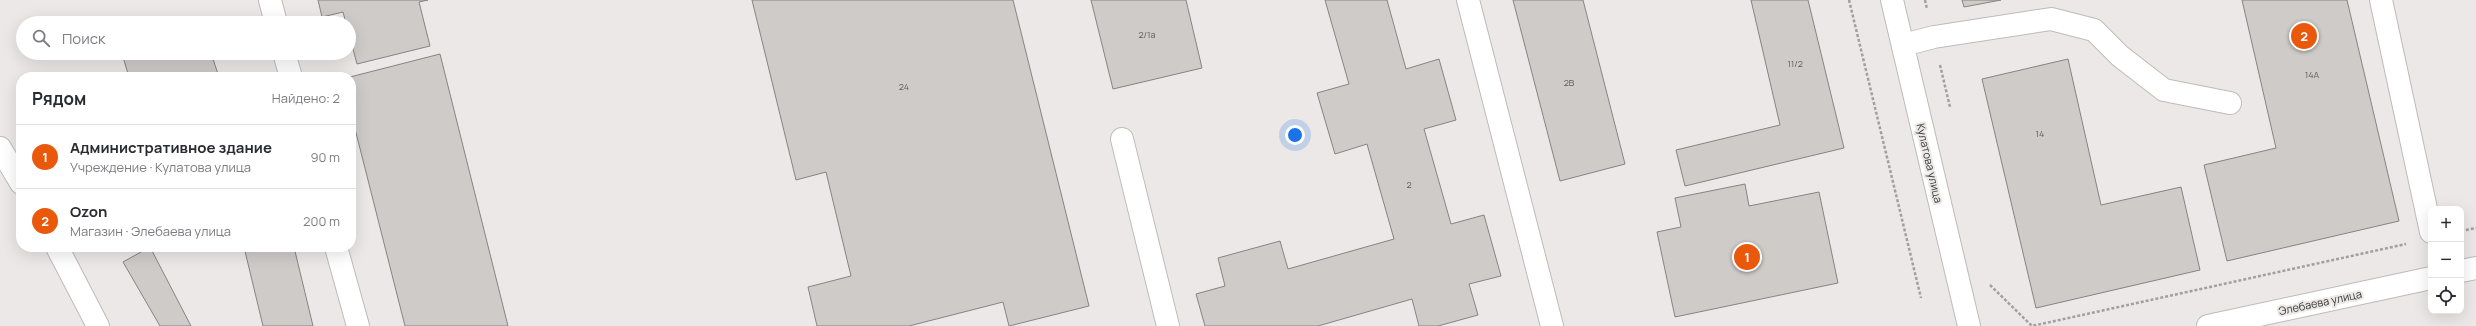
<!DOCTYPE html>
<html lang="ru">
<head>
<meta charset="utf-8">
<style>
	:root { --surface:#fff; --page:#f2f2f3; --text:#2b2b33; --muted:#7c7c81; --line:#e1e1e2; --accent:#ea580c }
	body { margin:0; font-family:Manrope,sans-serif; background:var(--page); color:var(--text) }
	.controls { position:absolute; right:12px; bottom:12px; display:grid; overflow:hidden; border-radius:8px; box-shadow:0 4px 16px #0002 }
	.controls button { width:36px; height:36px; display:grid; place-items:center; padding:0; border:0; border-bottom:1px solid var(--line); background:var(--surface); color:var(--text); font:20px sans-serif }
	.you { position:absolute; left:1295px; top:135px; width:14px; height:14px; margin:-10px; border:3px solid #fff; border-radius:50%; background:#1a73e8; box-shadow:0 0 0 6px #1a73e833 }
	.badge { display:grid; place-items:center; width:26px; height:26px; border-radius:50%; background:var(--accent); color:#fff; font-size:13px; font-weight:700 }
	.pin { position:absolute; translate:-50% -50%; border:2px solid #fff; box-shadow:0 1px 4px #0006 }
	.list { margin:0; padding:0; list-style:none }
	h2 { display:flex; justify-content:space-between; align-items:center; height:52px; margin:0; padding:0 16px; font-size:17px }
	h2 small { font-size:13px; font-weight:400; color:var(--muted) }
	.list li { display:grid; grid-template-columns:26px 1fr auto; gap:12px; align-items:center; box-sizing:border-box; height:64px; padding:0 16px; border-top:1px solid var(--line) }
	.list b { display:block; font-size:15px; white-space:nowrap }
	.list p { margin:0; font-size:13px; white-space:nowrap; color:var(--muted) }
	.list em { font-size:13px; font-style:normal; color:var(--muted) }
	.icon { flex:none; width:22px; height:22px; fill:none; stroke:currentColor; stroke-width:2; stroke-linecap:round; stroke-linejoin:round }
	.map { position:relative; flex:none; width:2476px; height:326px; overflow:hidden }
	.search { position:absolute; background:var(--surface); box-shadow:0 4px 16px #0002; left:16px; top:16px; width:340px; height:44px; display:flex; align-items:center; gap:10px; box-sizing:border-box; padding:0 14px; border-radius:22px; color:var(--muted); font-size:15px }
	.panel { position:absolute; background:var(--surface); box-shadow:0 4px 16px #0002; left:16px; top:72px; width:340px; height:180px; border-radius:16px }
	.map>svg:first-child { display:block }
	.building { fill:#cecbc9; stroke:#868482 }
	.lines { fill:none; stroke-linecap:round; stroke-linejoin:round }
	.minor-casing { stroke:#bebbba; stroke-width:24 }
	.major-casing { stroke:#bebbba; stroke-width:24 }
	.path { stroke:#a29f9f; stroke-width:2.5; stroke-dasharray:3 2; stroke-linecap:butt }
	.minor { stroke:#fff; stroke-width:22 }
	.major { stroke:#fff; stroke-width:22 }
	.labels { text-anchor:middle; dominant-baseline:central; stroke-width:4; stroke-linejoin:round; paint-order:stroke }
	.number-label { font-size:9px; fill:#5f5d5c }
	.street-label { font-size:11px; fill:#3a3838; stroke:#ebe8e7 }
</style>
</head>
<body>
<div class="map">
<svg width="2476" height="326" viewBox="0 0 2476 326">
	<rect width="100%" height="100%" fill="#ebe8e7"/>
	<g class="building">
		<polygon points="318,0 428,0 419,2 430,46 357,64 349,34 349,23 346,23 343,12 322,17"/>
		<polygon points="752,0 1013,0 1089,306 1009,326 1003,302 909,326 817,326 808,287 851,276 826,172 796,180"/>
		<polygon points="1091,0 1186,0 1202,68 1113,89"/>
		<polygon points="1325,0 1387,0 1406,69 1439,59 1456,120 1424,129 1451,224 1484,215 1501,276 1469,284 1478,315 1438,326 1419,326 1412,299 1318,326 1205,326 1196,294 1225,286 1218,258 1280,241 1288,269 1394,239 1367,144 1335,154 1317,93 1349,84"/>
		<polygon points="1513,0 1583,0 1625,164 1560,181"/>
		<polygon points="1751,0 1808,0 1844,148 1685,186 1676,150 1780,125"/>
		<polygon points="1962,0 2001,0 1964,7"/>
		<polygon points="2242,0 2347,0 2399,221 2227,261 2204,165 2276,148"/>
		<polygon points="134,53 211,53 219,77 129,77 123,57"/>
		<polygon points="440,54 508,326 405,326 351,113 350,77"/>
		<polygon points="2068,59 2101,205 2181,187 2200,270 2036,308 1982,79"/>
		<polygon points="1745,184 1749,206 1819,192 1838,283 1675,317 1657,232 1681,227 1675,198"/>
		<polygon points="150,247 191,326 160,326 123,262"/>
		<polygon points="244,247 294,247 313,326 263,326"/>
	</g>
	<g class="lines">
		<defs>
			<g id="minor">
				<polyline points="270,0 276,23"/>
				<polyline points="1468,0 1552,326"/>
				<polyline points="2381,0 2431,232"/>
				<polyline points="1903,45 1934,37 2051,19 2094,30 2120,56 2164,90 2230,103"/>
				<polyline points="284,53 291,77"/>
				<polyline points="1122,139 1168,326"/>
				<polyline points="336,247 358,326"/>
				<polyline points="2461,271 2476,268"/>
				<polyline points="2208,326 2431,278"/>
			</g>
			<g id="major">
				<polyline points="1892,0 1969,326"/>
				<polyline points="0,148 21,183"/>
				<polyline points="57,247 98,326"/>
			</g>
		</defs>
		<use href="#minor" class="minor-casing"/>
		<use href="#major" class="major-casing"/>
		<g class="path">
			<polyline points="1849,0 1921,298"/>
			<polyline points="1925,0 1927,9"/>
			<polyline points="1940,65 1950,107"/>
			<polyline points="2461,231 2476,228"/>
			<polyline points="1990,285 2032,326 2406,244"/>
		</g>
		<use href="#minor" class="minor"/>
		<use href="#major" class="major"/>
	</g>
	<g class="labels">
		<g class="number-label">
			<text x="1147" y="34">2/1а</text>
			<text x="1795" y="63">11/2</text>
			<text x="2312" y="74">14А</text>
			<text x="1569" y="82">2В</text>
			<text x="904" y="86">24</text>
			<text x="2040" y="133">14</text>
			<text x="1409" y="184">2</text>
		</g>
		<g class="street-label">
			<text transform="translate(1930 163) rotate(77)">Кулатова улица</text>
			<text transform="translate(2320 302) rotate(-12)">Элебаева улица</text>
		</g>
	</g>
</svg>
<div class="controls">
<button>+</button>
<button>−</button>
<button><svg class="icon" aria-label="locate" viewBox="0 0 24 24"><circle cx="12" cy="12" r="6"/><path d="M12 2v4M12 18v4M2 12h4M18 12h4"/></svg></button>
</div>
<div class="you"></div>
<div class="pin badge" style="left:1747px;top:257px">1</div>
<div class="pin badge" style="left:2304px;top:36px">2</div>
<div class="search"><svg class="icon" aria-label="search" viewBox="0 0 24 24"><circle cx="10" cy="10" r="6"/><path d="M15 15l6 6"/></svg>Поиск</div>
<section class="panel">
<h2>Рядом<small>Найдено: 2</small></h2>
<ul class="list">
<li><span class="badge">1</span><div><b>Административное здание</b><p>Учреждение · Кулатова улица</p></div><em>90 m</em></li>
<li><span class="badge">2</span><div><b>Ozon</b><p>Магазин · Элебаева улица</p></div><em>200 m</em></li>
</ul>
</section>
</div>
</body>
</html>
